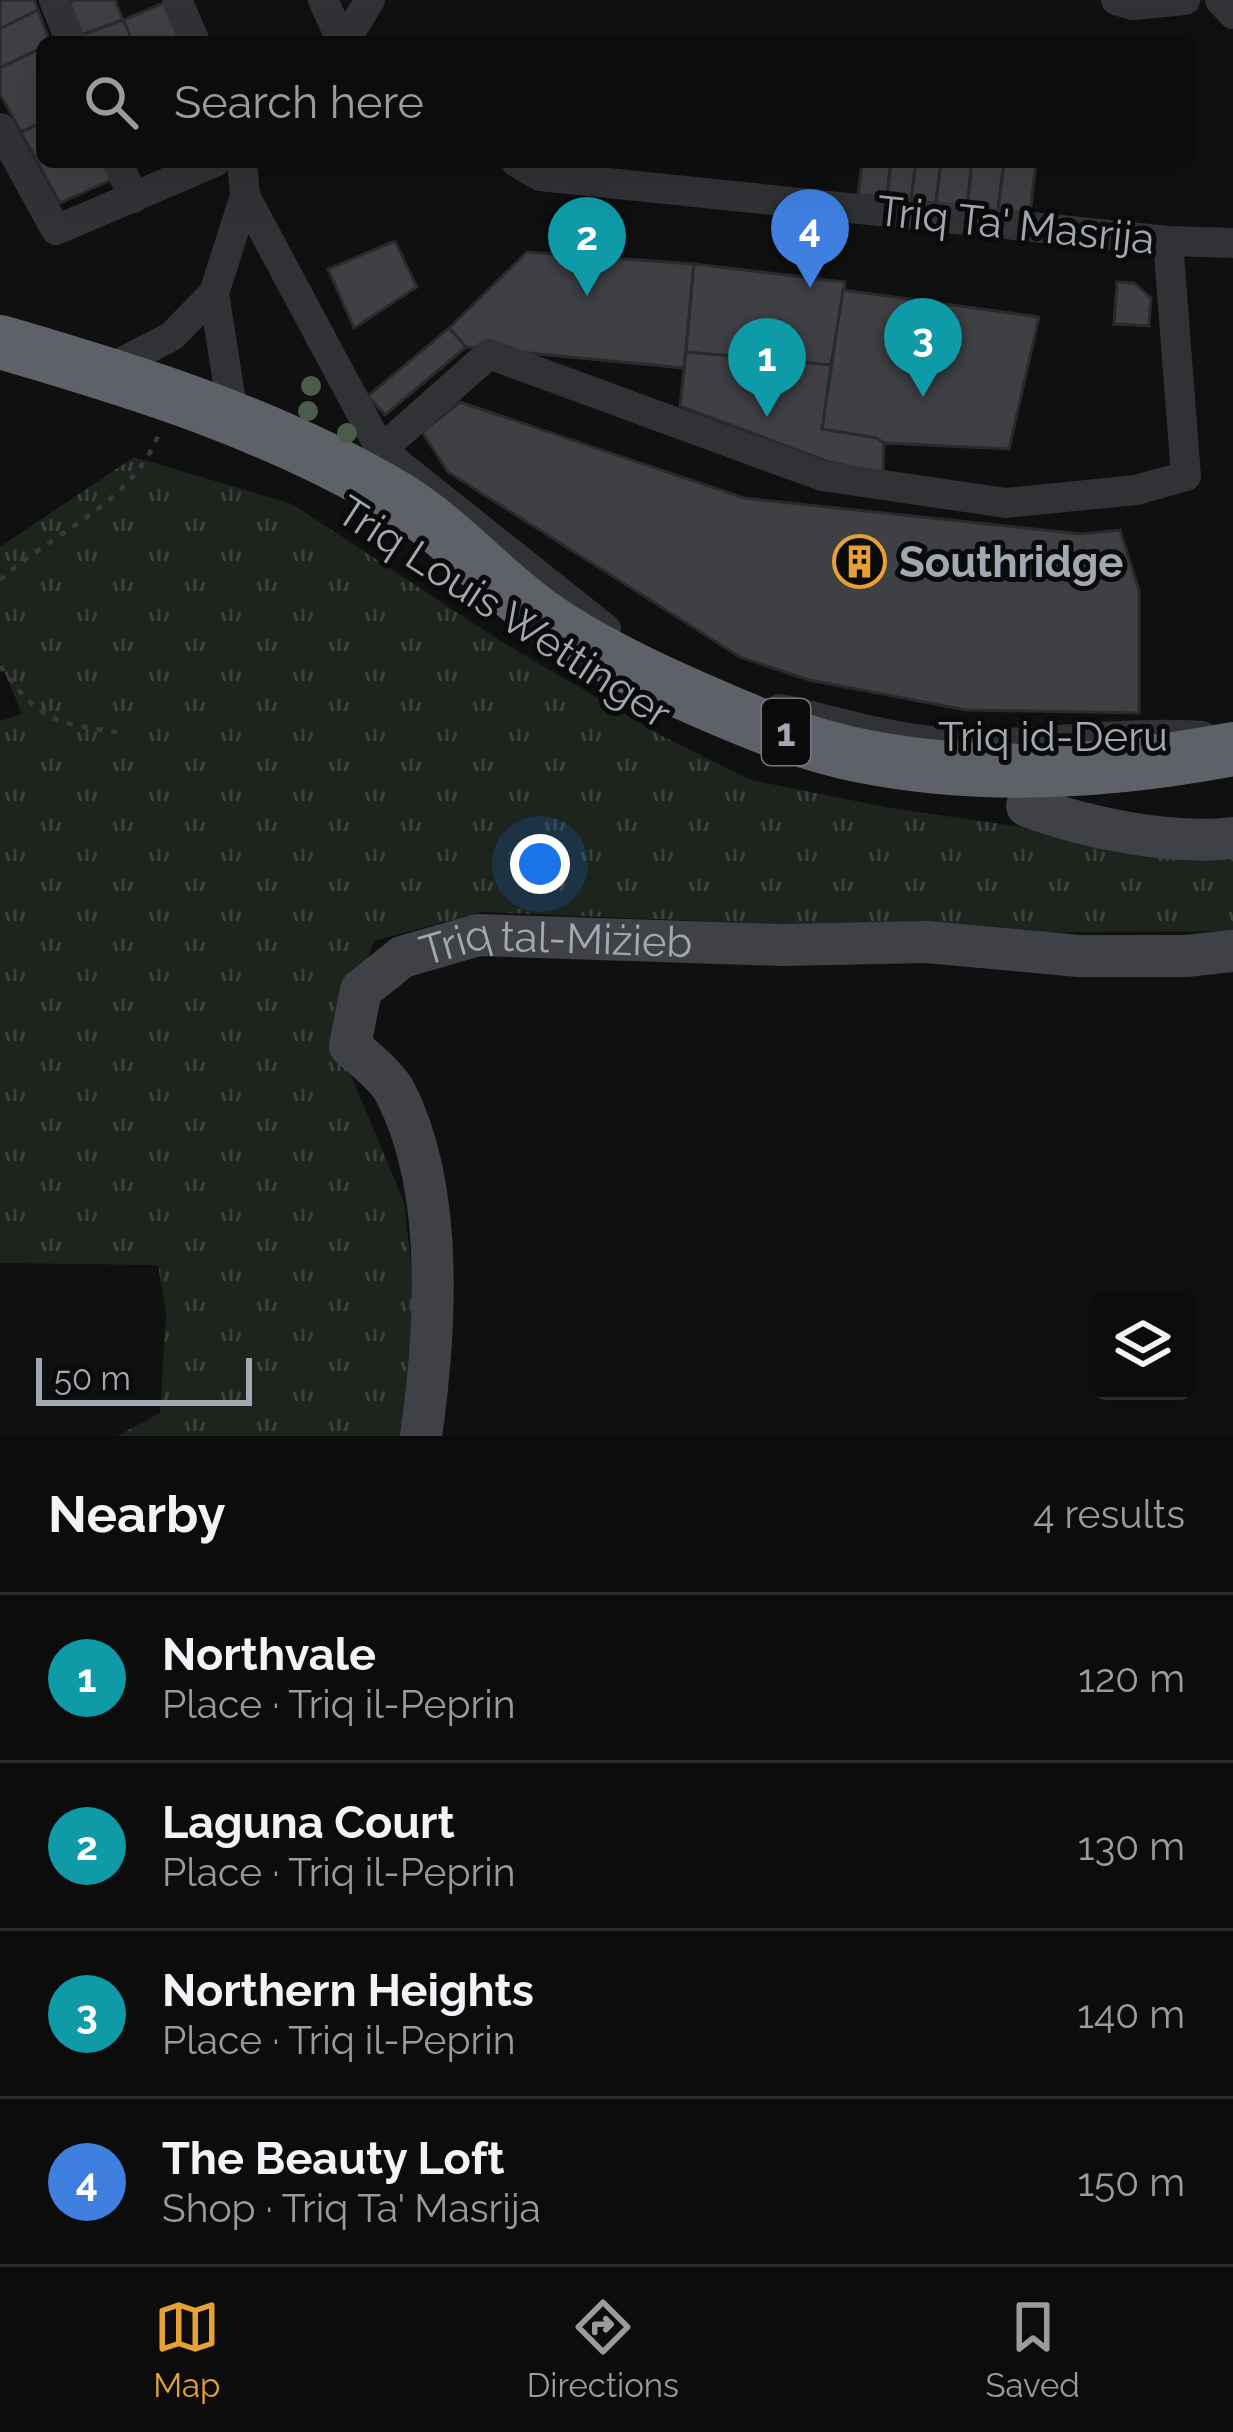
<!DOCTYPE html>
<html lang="en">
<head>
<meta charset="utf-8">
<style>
	:root { --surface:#0c0c0d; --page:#151516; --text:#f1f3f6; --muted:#9a9b9d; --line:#2c2c2e; --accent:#e6a134 }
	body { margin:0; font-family:Raleway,sans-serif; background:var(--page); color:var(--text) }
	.controls { position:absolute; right:36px; bottom:36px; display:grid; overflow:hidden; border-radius:18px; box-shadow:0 12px 48px #0002 }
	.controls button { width:108px; height:108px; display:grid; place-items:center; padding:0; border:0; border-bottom:3px solid var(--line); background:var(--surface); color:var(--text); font:60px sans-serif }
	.scale { position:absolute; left:36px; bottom:30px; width:216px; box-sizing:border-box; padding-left:12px; border:6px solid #a2a8b1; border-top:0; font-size:33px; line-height:42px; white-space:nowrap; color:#a2a8b1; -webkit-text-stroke:9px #0b0b0c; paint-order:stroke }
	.you { position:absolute; left:540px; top:864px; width:42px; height:42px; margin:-30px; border:9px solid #fff; border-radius:50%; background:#1a73e8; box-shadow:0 0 0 18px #1a73e833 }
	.badge { display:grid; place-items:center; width:78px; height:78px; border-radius:50%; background:var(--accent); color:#fff; font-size:39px; font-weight:700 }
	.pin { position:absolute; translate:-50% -99px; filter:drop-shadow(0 3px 6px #0008) }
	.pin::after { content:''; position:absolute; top:63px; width:42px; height:36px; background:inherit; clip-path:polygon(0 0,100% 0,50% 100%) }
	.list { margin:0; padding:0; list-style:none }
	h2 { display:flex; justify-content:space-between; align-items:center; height:156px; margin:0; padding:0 48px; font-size:51px }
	h2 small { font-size:39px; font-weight:400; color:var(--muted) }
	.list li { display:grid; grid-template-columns:78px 1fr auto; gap:36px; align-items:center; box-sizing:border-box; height:168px; padding:0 48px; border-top:3px solid var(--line) }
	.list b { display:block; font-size:45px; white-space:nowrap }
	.list p { margin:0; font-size:39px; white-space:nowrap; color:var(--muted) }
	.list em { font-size:39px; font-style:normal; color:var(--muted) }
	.icon { flex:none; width:66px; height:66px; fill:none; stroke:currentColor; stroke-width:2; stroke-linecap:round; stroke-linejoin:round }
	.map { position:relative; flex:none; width:1233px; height:1436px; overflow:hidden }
	.search { position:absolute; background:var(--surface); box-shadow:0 12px 48px #0002; left:36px; right:36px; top:36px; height:132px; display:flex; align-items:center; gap:30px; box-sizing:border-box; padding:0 42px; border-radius:18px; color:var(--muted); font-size:45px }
	.sheet { height:828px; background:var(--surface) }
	nav { display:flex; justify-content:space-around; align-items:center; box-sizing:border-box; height:168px; border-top:3px solid var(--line); background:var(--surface); font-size:33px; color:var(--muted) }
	nav a { display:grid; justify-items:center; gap:6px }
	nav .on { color:var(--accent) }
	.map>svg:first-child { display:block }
	.grass { fill:url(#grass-tufts) }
	.building { fill:#3f4044; stroke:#2a2a2d; stroke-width:3 }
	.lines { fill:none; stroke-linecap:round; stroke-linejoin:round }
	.path { stroke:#38393d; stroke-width:4.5; stroke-dasharray:6 9; stroke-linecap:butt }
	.street { stroke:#313236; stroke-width:30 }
	.secondary { stroke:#404146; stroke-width:42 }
	.highway { stroke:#5e6167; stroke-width:54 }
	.tree { fill:#4a5d4b }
	.labels { text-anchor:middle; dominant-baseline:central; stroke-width:10; stroke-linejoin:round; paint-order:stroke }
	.shield { fill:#0b0b0c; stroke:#757980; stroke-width:3 }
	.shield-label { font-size:39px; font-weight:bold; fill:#a2a8b1 }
	.street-label { font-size:42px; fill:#a2a8b1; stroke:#0b0b0c }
	.poi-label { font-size:42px; font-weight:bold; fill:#a2a8b1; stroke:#0b0b0c; text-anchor:start }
</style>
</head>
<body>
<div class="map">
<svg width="1233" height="1436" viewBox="0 0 1233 1436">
	<defs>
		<pattern id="grass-tufts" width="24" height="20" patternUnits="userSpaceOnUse" patternTransform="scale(3)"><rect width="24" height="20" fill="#1d241d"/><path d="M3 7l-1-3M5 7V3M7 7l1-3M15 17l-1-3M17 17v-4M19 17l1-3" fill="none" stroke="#3b413b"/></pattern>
	</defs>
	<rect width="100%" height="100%" fill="#101011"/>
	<polygon class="grass" points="134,457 292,504 499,640 662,736 751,780 891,808 1233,858 1233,931 1000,933 482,912 374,941 337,1042 404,1202 412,1272 414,1436 117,1436 160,1413 166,1313 158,1265 0,1263 0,721 22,714 0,661 0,547"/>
	<g class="building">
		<polygon points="0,0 34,0 38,10 0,29"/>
		<polygon points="76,0 115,0 123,20 79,36 66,4"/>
		<polygon points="168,1 184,42 133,42 123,20"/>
		<polygon points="38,10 50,42 42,42 42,48 0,68 0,29"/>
		<polygon points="123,20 133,42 81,42 79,36"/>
		<polygon points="42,48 42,123 21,132 0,94 0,68"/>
		<polygon points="42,123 42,162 105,162 113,179 60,203 21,132"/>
		<polygon points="862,162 891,162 887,198 858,195"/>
		<polygon points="891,162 916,162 911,201 887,198"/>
		<polygon points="916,162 941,162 936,203 911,201"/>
		<polygon points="941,162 972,162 967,207 936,203"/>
		<polygon points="972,162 1004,162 998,210 967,207"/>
		<polygon points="1004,162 1036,162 1030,214 998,210"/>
		<polygon points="395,241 417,287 354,328 328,269"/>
		<polygon points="527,252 694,264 684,368 466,347 449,328"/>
		<polygon points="694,264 845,282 831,365 686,352"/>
		<polygon points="1117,282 1134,283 1151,298 1149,326 1114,324"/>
		<polygon points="843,290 1039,317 1009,449 884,443 876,438 822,429"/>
		<polygon points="449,328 466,347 385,415 368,396"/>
		<polygon points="686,352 831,365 822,429 876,438 884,443 883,473 829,462 680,406"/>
		<polygon points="460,402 744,498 1081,534 1120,530 1139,590 1139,713 966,710 809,680 740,657 448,472 422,432"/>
	</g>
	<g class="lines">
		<g class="path">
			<path d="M0 580C53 532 130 505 158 436"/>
			<path d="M0 666C41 721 50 722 117 732"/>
		</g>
		<g class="street">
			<polyline points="54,0 71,42"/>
			<polyline points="177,0 195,42"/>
			<polyline points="323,0 342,42"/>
			<polyline points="1116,0 1133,5 1185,0"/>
			<polyline points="1220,0 1233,14"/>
			<polyline points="344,42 370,0"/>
			<polyline points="0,128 56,230 215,162"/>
			<polyline points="118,162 133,198"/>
			<polyline points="516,162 540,176 1168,241 1233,243"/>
			<polyline points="245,196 381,450 606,629"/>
			<polyline points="214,293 233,415"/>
			<polyline points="103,372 172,336 214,293 245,196 242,162"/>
			<polyline points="381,450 489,354 822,476 1006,503 1136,490 1186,476 1168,241"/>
			<path d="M780 709C833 720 890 739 943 742 1030 748 1116 730 1202 736"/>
		</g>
		<g class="secondary">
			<path d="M1027 806C1086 828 1170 845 1233 838"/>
			<path id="s1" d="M421 1436C436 1331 445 1188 395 1092 386 1075 364 1059 350 1046L361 990 402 957 478 935 782 945 927 942 1079 956H1186L1233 951"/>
		</g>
		<path class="highway" d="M0 342C138 382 273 424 397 498 451 531 494 583 546 619 588 648 635 671 682 692 738 717 800 744 862 756 983 780 1112 772 1233 749"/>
	</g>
	<g class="tree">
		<circle cx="311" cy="386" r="10"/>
		<circle cx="308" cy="411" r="10"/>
		<circle cx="347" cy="433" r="10"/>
	</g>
	<defs>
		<symbol id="building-ring" viewBox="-11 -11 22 22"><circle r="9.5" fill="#0b0b0c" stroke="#e6a134" stroke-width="1.5"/><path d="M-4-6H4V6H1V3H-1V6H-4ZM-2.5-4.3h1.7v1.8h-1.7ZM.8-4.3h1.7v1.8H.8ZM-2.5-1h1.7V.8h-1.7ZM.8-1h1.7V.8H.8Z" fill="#e6a134"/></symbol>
	</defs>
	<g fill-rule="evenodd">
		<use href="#building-ring" x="830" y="532" width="59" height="59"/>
	</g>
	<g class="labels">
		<rect class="shield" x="762" y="699" width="48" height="66" rx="9"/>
		<g class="shield-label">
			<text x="786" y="732">1</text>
		</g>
		<g class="street-label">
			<text transform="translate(1016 225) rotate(6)">Triq Ta' Masrija</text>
			<text transform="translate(504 612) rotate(33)">Triq Louis Wettinger</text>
			<text x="1053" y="736">Triq id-Deru</text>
			<text stroke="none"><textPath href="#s1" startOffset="681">Triq tal-Miżieb</textPath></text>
		</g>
		<g class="poi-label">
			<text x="899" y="562">Southridge</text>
		</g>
	</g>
</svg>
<div class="controls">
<button><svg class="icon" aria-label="layers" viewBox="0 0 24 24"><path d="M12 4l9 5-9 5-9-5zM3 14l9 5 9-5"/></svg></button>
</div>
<div class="scale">50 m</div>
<div class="you"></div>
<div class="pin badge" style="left:767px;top:417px;background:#0f9aa8">1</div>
<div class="pin badge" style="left:587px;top:296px;background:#0f9aa8">2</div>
<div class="pin badge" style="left:923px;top:397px;background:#0f9aa8">3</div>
<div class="pin badge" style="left:810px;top:288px;background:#3f7fe0">4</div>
<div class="search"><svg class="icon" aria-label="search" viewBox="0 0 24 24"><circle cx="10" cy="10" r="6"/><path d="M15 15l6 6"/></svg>Search here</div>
</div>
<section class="sheet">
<h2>Nearby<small>4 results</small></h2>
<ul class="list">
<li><span class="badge" style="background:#0f9aa8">1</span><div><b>Northvale</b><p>Place · Triq il-Peprin</p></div><em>120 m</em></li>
<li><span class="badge" style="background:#0f9aa8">2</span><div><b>Laguna Court</b><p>Place · Triq il-Peprin</p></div><em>130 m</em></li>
<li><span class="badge" style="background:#0f9aa8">3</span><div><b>Northern Heights</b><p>Place · Triq il-Peprin</p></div><em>140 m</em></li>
<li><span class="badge" style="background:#3f7fe0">4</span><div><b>The Beauty Loft</b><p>Shop · Triq Ta' Masrija</p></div><em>150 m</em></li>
</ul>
</section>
<nav>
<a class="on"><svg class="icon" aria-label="map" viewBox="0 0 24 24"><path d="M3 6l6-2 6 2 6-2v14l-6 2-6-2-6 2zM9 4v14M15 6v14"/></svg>Map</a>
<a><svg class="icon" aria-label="directions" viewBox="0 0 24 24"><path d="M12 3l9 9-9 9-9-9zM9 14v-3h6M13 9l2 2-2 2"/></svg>Directions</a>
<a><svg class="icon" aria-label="saved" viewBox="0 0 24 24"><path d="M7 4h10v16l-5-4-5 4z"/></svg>Saved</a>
</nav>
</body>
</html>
